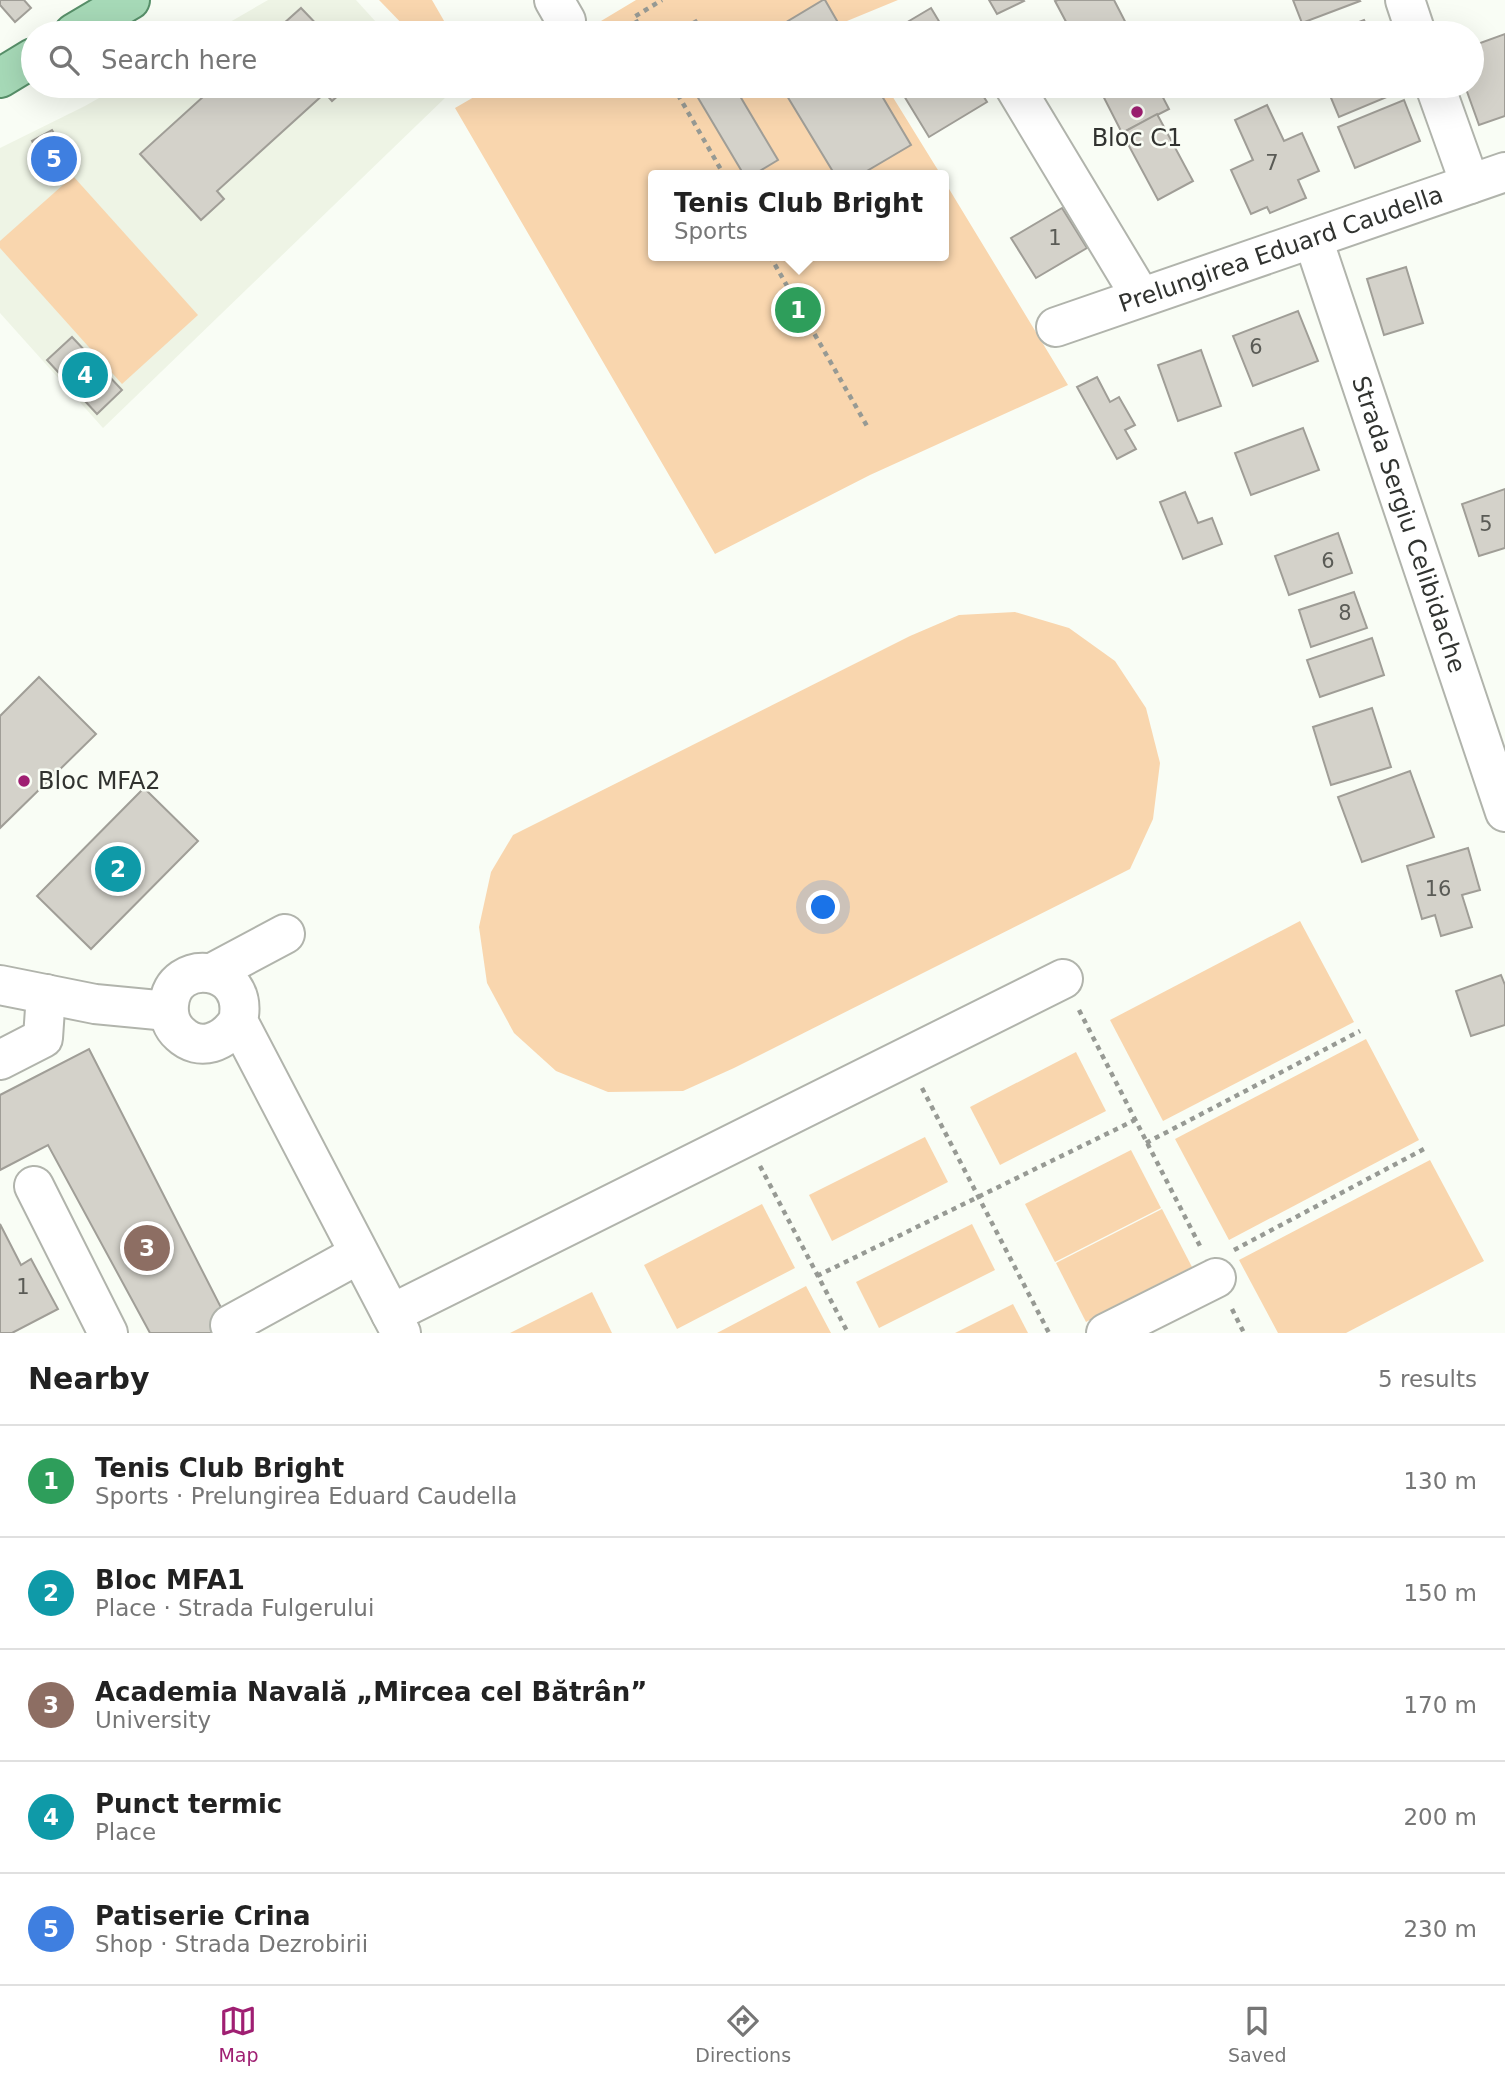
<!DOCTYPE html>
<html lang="en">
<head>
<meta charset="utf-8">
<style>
	:root { --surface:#fff; --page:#f2f2f2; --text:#222; --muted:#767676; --line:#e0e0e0; --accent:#9f1f72 }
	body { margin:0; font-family:"DejaVu Sans",sans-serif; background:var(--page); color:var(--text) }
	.you { position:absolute; left:824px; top:908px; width:24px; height:24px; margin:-18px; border:5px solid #fff; border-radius:50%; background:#1a73e8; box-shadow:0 0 0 10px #1a73e833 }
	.badge { display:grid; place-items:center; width:46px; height:46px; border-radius:50%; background:var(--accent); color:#fff; font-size:23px; font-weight:700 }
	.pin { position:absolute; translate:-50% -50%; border:4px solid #fff; box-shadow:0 2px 7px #0006 }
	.popup { position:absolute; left:648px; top:170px; width:301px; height:91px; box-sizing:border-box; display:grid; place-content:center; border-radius:7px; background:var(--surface); filter:drop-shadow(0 2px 5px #0005); font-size:23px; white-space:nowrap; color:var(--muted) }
	.popup b { font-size:26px; color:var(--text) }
	.popup::after { content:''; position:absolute; left:50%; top:100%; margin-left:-14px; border:14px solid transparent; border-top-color:var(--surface) }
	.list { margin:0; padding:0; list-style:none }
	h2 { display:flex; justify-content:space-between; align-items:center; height:91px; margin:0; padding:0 28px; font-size:30px }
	h2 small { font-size:23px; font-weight:400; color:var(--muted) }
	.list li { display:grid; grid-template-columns:46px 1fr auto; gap:21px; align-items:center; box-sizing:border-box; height:112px; padding:0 28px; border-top:2px solid var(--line) }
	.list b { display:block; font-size:26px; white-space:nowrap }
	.list p { margin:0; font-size:23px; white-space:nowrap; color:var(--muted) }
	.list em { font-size:23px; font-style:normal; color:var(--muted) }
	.icon { flex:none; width:38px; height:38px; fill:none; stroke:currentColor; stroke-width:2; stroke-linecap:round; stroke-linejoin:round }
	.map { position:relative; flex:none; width:1505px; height:1333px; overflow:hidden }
	.search { position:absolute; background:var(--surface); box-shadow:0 7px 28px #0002; left:21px; right:21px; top:21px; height:77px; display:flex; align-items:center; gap:18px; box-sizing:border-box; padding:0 24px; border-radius:38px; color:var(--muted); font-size:26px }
	.sheet { height:651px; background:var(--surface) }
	nav { display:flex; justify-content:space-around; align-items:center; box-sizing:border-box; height:98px; border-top:2px solid var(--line); background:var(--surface); font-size:19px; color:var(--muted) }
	nav a { display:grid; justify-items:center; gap:4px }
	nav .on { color:var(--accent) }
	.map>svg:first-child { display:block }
	.built { fill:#eef4e5 }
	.green { fill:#f9d6ae }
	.building { fill:#d4d2ca; stroke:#a09e97; stroke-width:2 }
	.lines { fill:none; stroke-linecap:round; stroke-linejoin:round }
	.minor-casing { stroke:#b1b4ac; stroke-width:42 }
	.major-casing { stroke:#578f69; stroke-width:42 }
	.path { stroke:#979a94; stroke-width:4.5; stroke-dasharray:5 5; stroke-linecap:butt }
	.minor { stroke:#fff; stroke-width:38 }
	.major { stroke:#a6d9b7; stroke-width:38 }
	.poi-dot { fill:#9f1f72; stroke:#f9fdf5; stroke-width:2.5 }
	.labels { text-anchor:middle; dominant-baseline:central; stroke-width:5; stroke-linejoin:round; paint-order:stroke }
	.number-label { font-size:21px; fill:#5a5b56 }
	.poi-label { font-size:24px; fill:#313330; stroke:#f9fdf5 }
	.street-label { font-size:24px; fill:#313330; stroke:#f9fdf5 }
</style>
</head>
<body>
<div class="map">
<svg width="1505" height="1333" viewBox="0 0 1505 1333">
	<rect width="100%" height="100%" fill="#f9fdf5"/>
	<g class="built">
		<polygon points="268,0 356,0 386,33 211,33"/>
		<polygon points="120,86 435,86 446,97 103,428 0,313 0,148 85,106"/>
	</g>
	<g class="green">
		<polygon points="379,0 432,0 451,33 411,33"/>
		<polygon points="636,0 898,0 847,21 855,33 581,33"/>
		<polygon points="493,86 886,86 941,175 653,175 653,256 943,256 943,179 1068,385 870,475 715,554 455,108"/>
		<polygon points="73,176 198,315 122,384 0,248 0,241"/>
		<polygon points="1015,612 1069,628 1115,661 1146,708 1160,763 1153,819 1130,869 734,1068 683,1091 608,1092 556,1071 514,1033 487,983 479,927 491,872 513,835 910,636 959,615"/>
		<polygon points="1300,921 1354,1022 1163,1121 1110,1020"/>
		<polygon points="1366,1039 1419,1140 1229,1240 1175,1139"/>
		<polygon points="1076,1052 1106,1111 1000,1165 970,1107"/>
		<polygon points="925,1137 948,1182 832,1241 809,1195"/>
		<polygon points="1131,1150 1161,1208 1055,1262 1025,1204"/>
		<polygon points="1430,1160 1484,1261 1346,1333 1278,1333 1239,1260"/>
		<polygon points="762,1204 795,1268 677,1329 644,1265"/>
		<polygon points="1162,1209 1192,1267 1086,1322 1056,1263"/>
		<polygon points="972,1224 995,1270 879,1328 856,1282"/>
		<polygon points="806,1286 831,1333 717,1333"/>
		<polygon points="592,1292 612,1333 510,1333"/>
		<polygon points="1013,1304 1028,1333 955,1333"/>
	</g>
	<g class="building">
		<polygon points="0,0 24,0 31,8 15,22 0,5"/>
		<polygon points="825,0 844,33 768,33 823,0"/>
		<polygon points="989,0 1023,0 1024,1 997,14"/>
		<polygon points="1058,0 1114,0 1131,33 1072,33 1055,1"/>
		<polygon points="1293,0 1359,0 1360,1 1302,23"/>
		<polygon points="301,8 325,33 273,33"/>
		<polygon points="931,8 946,33 889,33"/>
		<polygon points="696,20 704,33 673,33"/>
		<polygon points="1364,20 1370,33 1331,33"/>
		<polygon points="1505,34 1505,116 1479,125 1465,86 1472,86 1472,46"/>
		<polygon points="215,86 349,86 332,101 325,93 217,191 224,199 201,220 140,154"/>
		<polygon points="691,86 734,86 778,160 753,175 744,175"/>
		<polygon points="781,86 876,86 911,145 860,175 835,175"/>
		<polygon points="898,86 977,86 987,102 929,137"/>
		<polygon points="1098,86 1157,86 1169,109 1122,133"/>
		<polygon points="1326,86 1391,86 1394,94 1339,117"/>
		<polygon points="1404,100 1420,141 1355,168 1338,127"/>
		<polygon points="1267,105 1284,141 1302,133 1319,171 1298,180 1306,198 1270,213 1267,207 1251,214 1231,170 1253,160 1235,120"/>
		<polygon points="1157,114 1193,181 1158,200 1122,133"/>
		<polygon points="52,130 67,156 46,167 32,141"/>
		<polygon points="1062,208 1087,248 1036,278 1011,238"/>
		<polygon points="1406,267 1423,323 1384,335 1367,279"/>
		<polygon points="1298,311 1318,361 1253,386 1233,336"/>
		<polygon points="72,337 122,390 97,414 47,360"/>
		<polygon points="1201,350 1221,406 1178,421 1158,365"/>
		<polygon points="1097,377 1110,402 1119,397 1135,425 1125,430 1136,449 1117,459 1077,387"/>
		<polygon points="1303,428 1319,470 1251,495 1235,453"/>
		<polygon points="1505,489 1505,548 1479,556 1462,504"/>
		<polygon points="1185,492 1198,523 1212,518 1222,544 1183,559 1160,502"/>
		<polygon points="1338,533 1352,573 1289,595 1275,556"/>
		<polygon points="1354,592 1367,628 1311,647 1299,610"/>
		<polygon points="1372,638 1384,675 1320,697 1307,660"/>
		<polygon points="39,677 96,734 0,828 0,716"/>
		<polygon points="1372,708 1391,767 1331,785 1313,727"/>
		<polygon points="1410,771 1434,837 1362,862 1338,797"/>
		<polygon points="144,788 198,841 91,949 37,896"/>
		<polygon points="1468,848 1480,890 1462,895 1472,927 1441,936 1435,915 1422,919 1407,866"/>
		<polygon points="1501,975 1505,985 1505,1025 1471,1036 1456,991"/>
		<polygon points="89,1049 234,1333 150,1333 48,1145 0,1170 0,1095"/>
		<polygon points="0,1224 21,1265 31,1259 58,1309 12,1333 0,1333"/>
	</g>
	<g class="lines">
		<defs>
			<g id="minor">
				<polyline points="554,0 566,21"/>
				<polyline points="1405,0 1416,33"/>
				<polyline points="1014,86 1141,297"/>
				<polyline points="1435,86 1470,184"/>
				<path id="s1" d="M1313 239 1505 812"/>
				<path id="s2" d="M1056 327 1505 172"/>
				<polyline points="212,973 285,934"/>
				<polyline points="0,985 95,1004 168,1011"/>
				<path d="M238 1021C225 1042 200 1053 180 1034 172 1027 168 1016 169 1005 172 956 251 964 238 1021L401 1333"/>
				<polyline points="0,1060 43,1038 46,994"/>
				<polyline points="34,1186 108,1333"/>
				<polyline points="391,1314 1063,979"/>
				<polyline points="230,1325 359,1254"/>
				<polyline points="1106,1333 1216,1278"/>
			</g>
			<g id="major">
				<polyline points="74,33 130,0"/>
				<polyline points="0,78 33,58"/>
			</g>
		</defs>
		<use href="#minor" class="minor-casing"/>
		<use href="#major" class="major-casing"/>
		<g class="path">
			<polyline points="643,33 634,17 662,0"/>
			<polyline points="673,86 724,175"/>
			<polyline points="770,256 867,426"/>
			<polyline points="1079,1010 1201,1248"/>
			<polyline points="922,1088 1049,1333"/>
			<polyline points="1146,1143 1360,1031"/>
			<polyline points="760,1166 848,1333"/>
			<polyline points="1234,1250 1424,1149"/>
			<polyline points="817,1276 1135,1120"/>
			<polyline points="1232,1309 1244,1333"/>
		</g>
		<use href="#minor" class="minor"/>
		<use href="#major" class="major"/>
	</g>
	<g class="poi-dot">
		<circle cx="1137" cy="112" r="7"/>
		<circle cx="24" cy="781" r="7"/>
	</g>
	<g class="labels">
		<g class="number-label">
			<text x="1272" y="163">7</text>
			<text x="1055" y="238">1</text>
			<text x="1256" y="347">6</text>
			<text x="1486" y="524">5</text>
			<text x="1328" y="561">6</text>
			<text x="1345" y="613">8</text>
			<text x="1438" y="889">16</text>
			<text x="23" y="1287">1</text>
		</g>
		<g class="poi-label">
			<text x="1137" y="138">Bloc C1</text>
			<text x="38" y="781" text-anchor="start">Bloc MFA2</text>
		</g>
		<g class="street-label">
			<text stroke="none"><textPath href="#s2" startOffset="238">Prelungirea Eduard Caudella</textPath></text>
			<text stroke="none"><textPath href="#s1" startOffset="301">Strada Sergiu Celibidache</textPath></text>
		</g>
	</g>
</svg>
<div class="you"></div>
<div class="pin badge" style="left:798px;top:310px;background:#2e9e5b">1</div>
<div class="popup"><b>Tenis Club Bright</b>Sports</div>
<div class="pin badge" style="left:118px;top:869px;background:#0f9aa8">2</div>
<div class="pin badge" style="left:147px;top:1248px;background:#8d6e63">3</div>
<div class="pin badge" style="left:85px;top:375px;background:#0f9aa8">4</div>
<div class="pin badge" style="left:54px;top:159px;background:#3f7fe0">5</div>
<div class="search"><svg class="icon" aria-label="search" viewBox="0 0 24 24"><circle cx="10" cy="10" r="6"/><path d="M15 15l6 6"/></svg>Search here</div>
</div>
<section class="sheet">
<h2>Nearby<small>5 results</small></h2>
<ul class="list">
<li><span class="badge" style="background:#2e9e5b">1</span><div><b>Tenis Club Bright</b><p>Sports · Prelungirea Eduard Caudella</p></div><em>130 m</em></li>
<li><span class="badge" style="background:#0f9aa8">2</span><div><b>Bloc MFA1</b><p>Place · Strada Fulgerului</p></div><em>150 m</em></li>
<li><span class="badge" style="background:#8d6e63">3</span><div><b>Academia Navală „Mircea cel Bătrân”</b><p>University</p></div><em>170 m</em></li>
<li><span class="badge" style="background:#0f9aa8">4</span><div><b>Punct termic</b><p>Place</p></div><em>200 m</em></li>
<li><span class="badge" style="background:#3f7fe0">5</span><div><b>Patiserie Crina</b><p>Shop · Strada Dezrobirii</p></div><em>230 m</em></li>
</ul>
</section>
<nav>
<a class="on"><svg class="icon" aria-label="map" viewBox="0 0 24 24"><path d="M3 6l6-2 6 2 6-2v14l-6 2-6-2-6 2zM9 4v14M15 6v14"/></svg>Map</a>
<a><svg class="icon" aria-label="directions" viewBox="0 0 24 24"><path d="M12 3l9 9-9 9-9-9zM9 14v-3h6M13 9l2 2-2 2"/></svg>Directions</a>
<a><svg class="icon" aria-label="saved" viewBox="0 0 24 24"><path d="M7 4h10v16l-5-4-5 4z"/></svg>Saved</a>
</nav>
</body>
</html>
